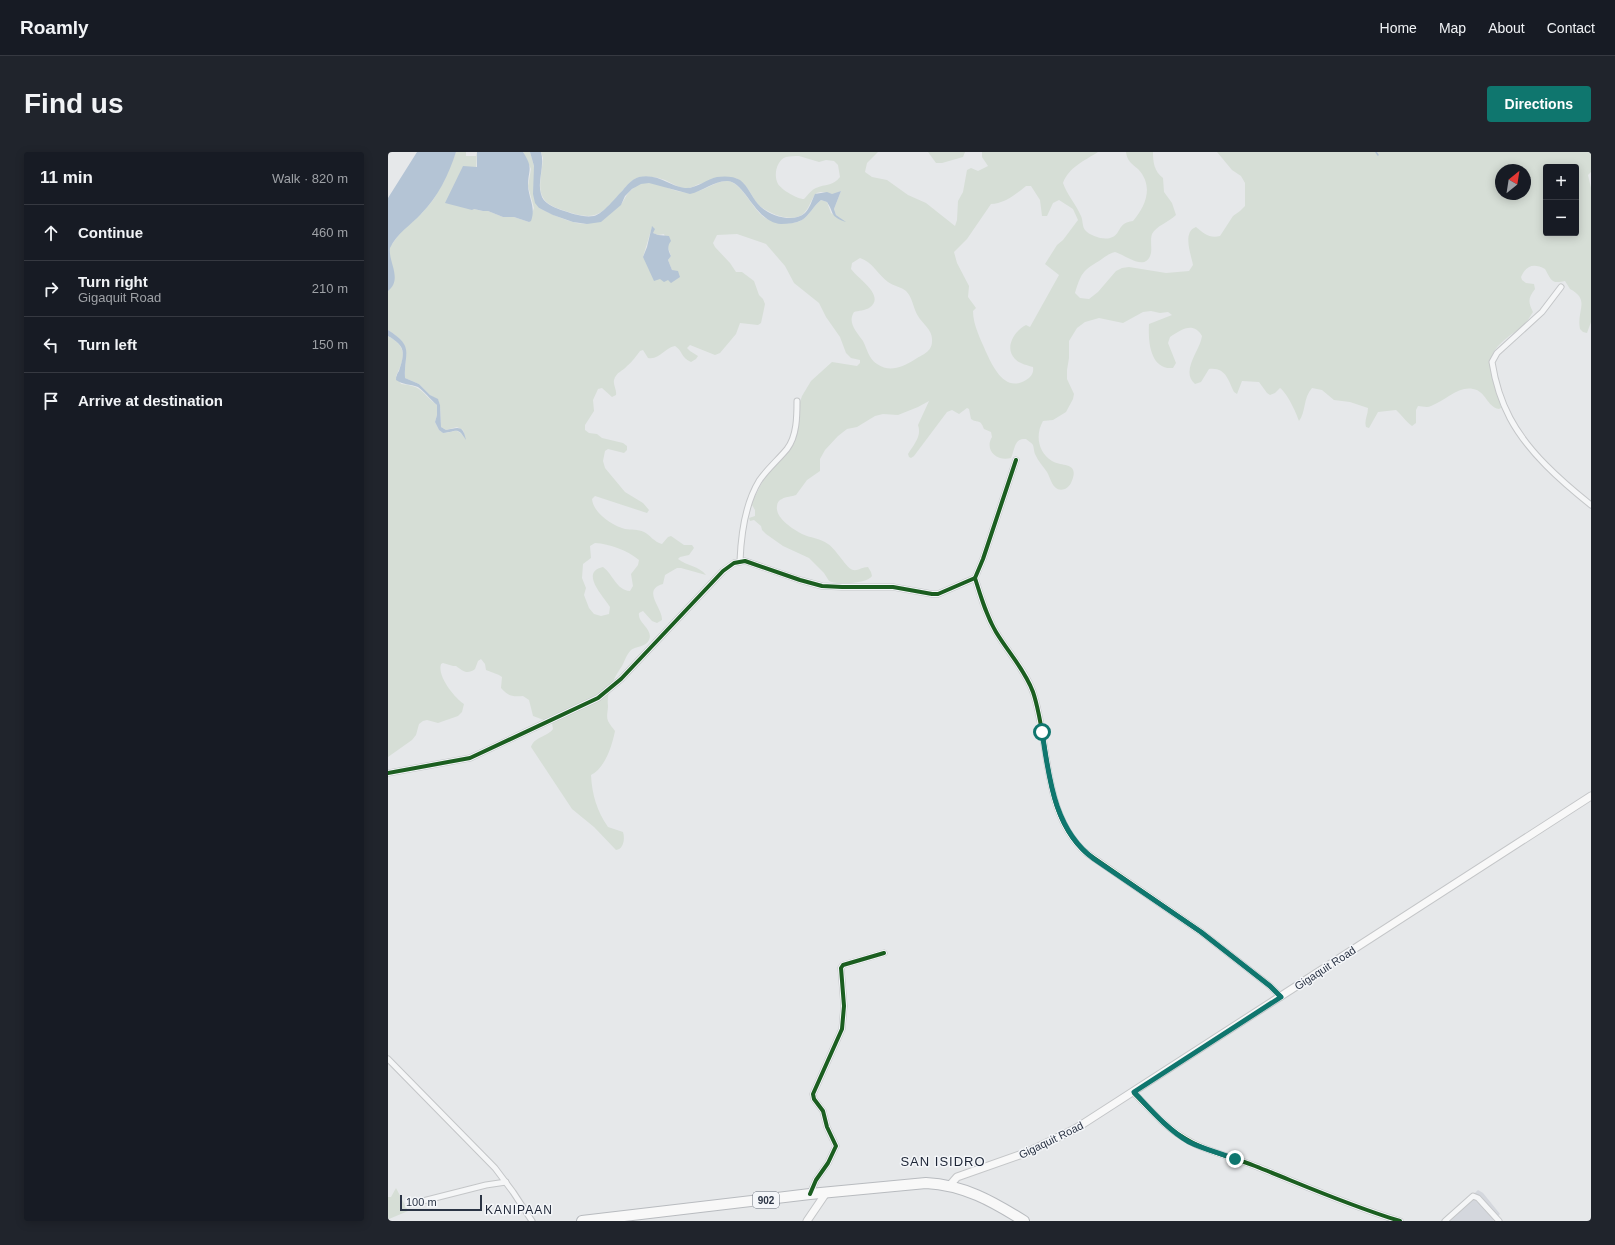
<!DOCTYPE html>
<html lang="en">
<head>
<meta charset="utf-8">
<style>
	:root { --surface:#171b24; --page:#20242c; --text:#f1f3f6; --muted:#9ea1a6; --line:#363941; --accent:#0f766e }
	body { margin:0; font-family:Arial,sans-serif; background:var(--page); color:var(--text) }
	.controls { position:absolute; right:12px; top:12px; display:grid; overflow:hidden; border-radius:4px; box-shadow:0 2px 10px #0003 }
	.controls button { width:36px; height:36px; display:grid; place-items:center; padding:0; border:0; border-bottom:1px solid var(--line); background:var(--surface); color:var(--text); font:20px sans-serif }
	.compass { position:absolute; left:1107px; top:12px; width:36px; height:36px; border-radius:50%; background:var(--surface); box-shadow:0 2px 10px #0003; rotate:30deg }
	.scale { position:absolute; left:12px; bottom:10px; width:82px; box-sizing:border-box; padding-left:4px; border:2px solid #2b3445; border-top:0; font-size:11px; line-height:14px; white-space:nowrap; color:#2b3445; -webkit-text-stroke:3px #f4f6f9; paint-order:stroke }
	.stop { position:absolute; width:12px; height:12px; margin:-9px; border:3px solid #0f766e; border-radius:50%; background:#fff }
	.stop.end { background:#0f766e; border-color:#fff; box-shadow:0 1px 4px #0008 }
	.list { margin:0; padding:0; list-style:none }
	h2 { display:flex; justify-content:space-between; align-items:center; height:52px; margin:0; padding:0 16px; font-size:17px }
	h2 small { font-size:13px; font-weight:400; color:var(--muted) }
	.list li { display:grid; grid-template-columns:26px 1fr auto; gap:12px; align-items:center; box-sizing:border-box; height:56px; padding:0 16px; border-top:1px solid var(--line) }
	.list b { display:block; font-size:15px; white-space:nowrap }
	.list p { margin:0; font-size:13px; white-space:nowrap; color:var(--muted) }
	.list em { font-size:13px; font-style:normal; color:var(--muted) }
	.icon { flex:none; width:22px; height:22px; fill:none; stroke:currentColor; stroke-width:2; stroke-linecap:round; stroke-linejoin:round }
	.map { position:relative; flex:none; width:1203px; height:1069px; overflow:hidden; border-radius:4px }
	header { display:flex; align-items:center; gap:24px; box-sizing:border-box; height:56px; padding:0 20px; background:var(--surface); border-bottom:1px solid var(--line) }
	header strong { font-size:19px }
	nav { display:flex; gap:22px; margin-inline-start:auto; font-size:14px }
	.intro { display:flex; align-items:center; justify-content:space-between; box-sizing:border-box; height:96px; padding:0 24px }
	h1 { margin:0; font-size:28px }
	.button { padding:10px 18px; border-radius:4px; background:var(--accent); color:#fff; font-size:14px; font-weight:700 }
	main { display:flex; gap:24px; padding:0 24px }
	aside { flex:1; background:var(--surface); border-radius:4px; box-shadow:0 2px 10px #0003 }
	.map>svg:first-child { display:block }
	.built { fill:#d4d7dd }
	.green { fill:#d6ded6; fill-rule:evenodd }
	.water { fill:#b4c4d5 }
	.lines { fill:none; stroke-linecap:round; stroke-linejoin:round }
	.stream { stroke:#b4c4d5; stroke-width:1.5 }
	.street-casing { stroke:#c4c6c8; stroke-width:7 }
	.secondary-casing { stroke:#c4c6c8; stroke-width:9 }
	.highway-casing { stroke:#b8bbbf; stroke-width:12 }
	.street { stroke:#f5f6f7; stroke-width:5 }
	.secondary { stroke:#f8f8f8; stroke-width:7 }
	.highway { stroke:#f8f8f8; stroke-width:10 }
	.cycleway-casing { stroke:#f4f6f9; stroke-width:6 }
	.cycleway { stroke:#1b5e20; stroke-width:4 }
	.route { stroke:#0f766e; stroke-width:5 }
	.labels { text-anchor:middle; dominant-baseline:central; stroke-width:3; stroke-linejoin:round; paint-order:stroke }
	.shield { fill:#f4f6f9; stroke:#676e7b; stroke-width:1 }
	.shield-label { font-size:10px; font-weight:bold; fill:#2b3445 }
	.street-label { font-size:11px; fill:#2b3445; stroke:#f4f6f9 }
	.neighbourhood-label { font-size:12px; letter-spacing:1px; fill:#1d2536; stroke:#f4f6f9 }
	.quarter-label { font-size:13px; letter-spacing:1px; fill:#1d2536; stroke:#f4f6f9 }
</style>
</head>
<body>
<header>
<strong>Roamly</strong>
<nav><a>Home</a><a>Map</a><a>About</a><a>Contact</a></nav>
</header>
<div class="intro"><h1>Find us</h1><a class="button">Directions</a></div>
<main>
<aside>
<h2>11 min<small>Walk · 820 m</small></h2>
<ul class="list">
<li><svg class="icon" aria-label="ahead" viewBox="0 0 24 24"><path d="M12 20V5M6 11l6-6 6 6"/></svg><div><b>Continue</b></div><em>460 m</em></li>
<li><svg class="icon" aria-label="right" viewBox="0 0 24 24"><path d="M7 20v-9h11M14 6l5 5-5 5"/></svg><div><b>Turn right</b><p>Gigaquit Road</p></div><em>210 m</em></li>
<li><svg class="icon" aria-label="left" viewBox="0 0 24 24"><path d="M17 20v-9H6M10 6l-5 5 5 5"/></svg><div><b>Turn left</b></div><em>150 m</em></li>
<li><svg class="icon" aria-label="arrive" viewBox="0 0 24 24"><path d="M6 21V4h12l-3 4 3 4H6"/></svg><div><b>Arrive at destination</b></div></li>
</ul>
</aside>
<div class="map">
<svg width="1203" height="1069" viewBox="0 0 1203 1069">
	<rect width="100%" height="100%" fill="#e6e8ea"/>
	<polygon class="built" points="1090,1038 1095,1041 1112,1062 1105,1069 1058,1069"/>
	<g class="green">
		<path d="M68 0H78V4H88L89 0 86 57 95 59H100L115 65H126L141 70 146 56 140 34 143 17 135 0H142L146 14 151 56C161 61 190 75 200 71 209 68 224 59 232 53 234 52 235 49 237 46 240 40 246 35 252 32 263 27 282 38 294 40 314 44 325 28 340 29 355 31 366 61 379 67 382 68 387 69 391 70 399 72 407 72 414 68 422 63 425 54 433 48L439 50 443 61 456 69 448 63 446 57 453 39C450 40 447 42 444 42 439 42 435 38 429 41 424 44 422 55 417 60 407 72 383 63 372 54 367 50 364 42 359 36 357 32 352 29 348 26 336 28 323 30 311 32 308 33 304 36 300 36 291 37 284 31 277 28 270 25 261 24 253 25 246 26 240 32 236 37 212 64 209 70 174 58 144 49 153 31 155 6L153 0H490L479 11 477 20 484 25 499 28 520 43 538 51 567 74 569 68 570 49 575 40 579 18 583 16 590 19 600 14 594 5V0H710C696 9 681 15 675 31 679 43 688 52 693 64 695 68 694 74 697 78 702 84 715 88 722 86 734 83 728 71 745 69 758 54 766 34 750 17 744 12 739 9 738 0H765C765 10 766 19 775 26L776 40 784 51 788 63C781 70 768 74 764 82 762 88 764 95 763 101 758 121 738 103 727 100 720 102 717 105 711 109 694 119 693 122 687 141L692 146 701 147 710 140 728 119 734 116 741 115 778 121 801 119 805 113C803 102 794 80 808 75 815 81 822 87 832 84L845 64 852 59 857 54V31L853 24 844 18 829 0H1203V20L1200 23 1203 36V170L1199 181 1195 180 1192 177C1188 159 1203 148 1182 137L1177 129C1163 132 1164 129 1157 117 1146 111 1138 113 1133 125L1134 128 1138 131 1146 132 1147 137C1140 146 1140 150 1145 160 1142 164 1140 169 1136 173 1125 182 1105 193 1103 208L1113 256 1111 257C1099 255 1098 239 1085 237 1070 234 1057 249 1043 254 1039 256 1034 254 1030 254L1028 258V271L1024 274C1017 269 1014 263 1008 258L990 260 981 276 978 275C976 268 980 263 980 256L962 250 946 248 934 238 924 236C915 246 918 260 911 269 908 260 899 241 892 236L887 241 882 243 879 241 871 230 854 229 849 242 846 240C840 228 838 215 821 217L813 230 807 232C792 219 812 199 814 184 805 169 793 178 782 185L780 191 788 211 785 216C762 218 760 189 761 172L784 163 780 160 772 161 763 159 755 160 735 171 711 166 697 170 689 176 681 189V206L679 218V227L686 242 685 247 678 260 665 268 655 269C647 283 650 300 664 309 673 315 693 309 683 331 682 333 679 336 677 337 665 341 663 327 659 320 655 314 650 309 647 302 646 300 646 296 645 293 644 291 640 289 638 287 626 286 627 297 623 306 609 310 596 298 604 285L603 280 596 277C592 266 590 272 583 267L581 257 579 256 571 262 564 258 559 260 526 304 523 306 521 305 520 302C526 292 534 284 530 273L541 249 530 255 510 263 495 262 487 264 469 275 459 277 450 284 437 298 432 307V319L419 328 408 343C404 345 398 344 394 347 391 348 389 351 389 354 387 366 405 377 414 382 422 386 432 386 440 392 448 397 459 417 465 418 470 419 474 415 480 415L483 420 484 424C479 432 449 433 441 429L436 421 421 406 395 394 378 382 374 378 373 374 366 368 362 369 361 366 367 364V358L364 353 365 348 377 325 407 286 412 265 410 256 414 244 423 229 444 210 469 214 472 211V208L463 206 458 201 452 185 438 165 431 151 406 131 397 114 378 92 349 82 329 83 325 91 327 95 342 111 348 120H354L366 129 371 143 375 147 377 152 376 157 373 171 370 173 352 171 348 182 332 201 327 203 302 193 299 196 302 199 310 204 308 207 303 210C293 206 295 199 287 194 276 196 272 208 260 206L255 198 252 199C248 204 244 210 239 214 235 219 228 220 226 228 225 233 229 238 228 243L224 245 214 236 210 237 205 248 206 259 197 273V278L201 281 209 282 214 286 235 291 239 294V298L236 301 220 297 217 299 215 309 217 316 237 340 255 351 261 358 259 361 207 344 204 347C205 361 225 374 237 377 243 378 250 377 256 380 262 383 266 390 274 392L280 385 283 384 296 393H304L306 396 301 403 292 405 290 407C299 414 311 414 318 423L293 416H289L277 423 275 432C253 438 275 456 274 468L269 471 264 469 255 459 251 461C249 471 266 477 261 488 258 495 248 494 243 498 238 503 237 509 234 514 226 526 218 540 220 554 220 559 218 564 220 569 222 573 225 576 227 579 224 594 217 616 203 623 204 643 209 659 220 675L235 680C237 686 236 697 228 698L206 675 184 657 143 595C146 585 159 585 165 577L164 571 145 564 141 548 135 544C124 545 120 544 113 536L114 525 111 523 98 518 97 512 93 507 90 509 87 517C79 523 75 519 68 514H65L55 511 53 512C49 524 66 545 76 552L74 560 70 564 50 571 39 568 35 569 31 572 28 583 24 588 0 605V184C20 195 17 206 8 224L13 232C35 234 33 241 49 253V263L47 270 51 278 55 281C68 280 68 275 77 286L75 278 69 275 58 278 53 275 52 253 50 248 42 243 31 232 17 226C16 200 26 195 0 178V139L2 137 1 100 2 95 12 81 34 61 45 48 55 31ZM411 4 431 10 438 8 446 9 450 13 452 25C445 34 437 32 428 36 424 37 419 44 416 47 409 47 394 38 390 32 385 23 389 8 398 5 402 4 407 4 411 4ZM1158 15H1188V81H1158ZM1113 18H1137V42H1113ZM638 34H643L652 48 654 64H659L665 51 671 48 685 57 690 68 675 88 669 93 657 112 671 123 642 175 638 173C626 179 616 196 627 207 632 212 639 213 645 215 646 221 643 225 638 228 617 241 605 215 598 200 593 188 585 173 585 159L588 156 580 145 581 134 569 111 566 100 579 87 603 52C616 52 628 42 638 34ZM264 75 265 81 270 83 276 82C279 90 280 97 283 104L280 108 284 118 287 120 255 105ZM472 106C485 110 490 123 500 130 505 134 514 135 518 139 525 146 525 156 530 164 534 171 544 178 544 187 545 200 535 202 526 208 514 215 502 221 489 212 481 207 479 197 475 189 469 180 459 171 466 160 470 159 478 158 481 156 499 144 469 126 463 117L464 111ZM207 391C222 392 239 398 251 408L250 413 243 422 245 434 242 439C228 438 225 422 215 415 191 420 216 445 222 455L221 462 213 464 206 462 201 456 196 443 198 436 194 426 195 412 203 406 202 394Z"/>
		<polygon points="540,0 577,0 575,5 554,11 548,11"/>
		<polygon points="8,1036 20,1059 1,1067 0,1066 0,1045 3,1045"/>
	</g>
	<g class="water">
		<path d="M29 0H68C61 22 50 45 33 62 23 73 9 81 2 96 0 110 15 127 0 139V46Z"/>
		<path d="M89 0H135C146 17 140 17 140 34 141 47 148 56 143 69L141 70 126 65H115L100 59H95L86 57 84 58 57 51 75 14 89 15Z"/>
		<path d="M142 0H153C157 14 149 29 153 42 155 51 165 55 173 58 183 61 195 66 206 64 215 62 228 45 235 38 239 33 244 27 251 25 270 21 281 34 297 36 308 37 319 27 329 25 336 24 346 24 352 28 360 34 364 45 370 52 379 63 405 72 417 61 422 56 424 48 427 42L439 40 444 42 453 39 446 57 448 63 458 70C441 64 447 62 439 50L433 48C425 54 422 63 414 68 408 71 400 72 393 72 367 70 358 31 340 29 327 28 315 39 302 42L261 31 253 32 244 37 237 44 233 53 213 70 199 72 185 70 165 63 151 56 147 51 145 42 146 14Z"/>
		<path d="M264 74 267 77 265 81 270 83 281 84 283 89C279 94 280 98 283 104L280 108 284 118 290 119 292 125 283 131 280 128 276 130 272 127 266 129 255 105 259 95Z"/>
		<path d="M0 178C27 195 16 200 17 226L31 232 42 243 50 247 52 253 53 275 58 278C71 275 75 273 78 288 69 274 69 280 55 281L51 278 47 270 49 263V253C43 248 35 238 30 235 22 232 15 233 8 228 8 224 9 222 11 219 17 201 18 194 0 184Z"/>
	</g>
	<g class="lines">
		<polyline class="stream" points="988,0 990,3"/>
		<defs>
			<g id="street">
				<path d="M1173 135 1154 160 1109 201 1104 210C1107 229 1113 249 1122 266 1140 300 1173 329 1203 353"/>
				<path d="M628 308 595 407 587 426C593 445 598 463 608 480 620 500 637 518 645 540 662 590 654 661 697 700L813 780 882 834 893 845"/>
				<path d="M352 409C353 383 357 352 371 329 379 317 390 308 399 297 409 284 409 264 409 249"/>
				<polyline points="0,621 82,606 210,546 233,527 335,419 346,411 357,409 412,428 434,434 454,435 505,435 544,442 550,442 587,426"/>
				<polyline points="0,907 107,1016 125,1040 144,1069"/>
				<path d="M746 941C761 956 775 973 793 984 815 999 842 1004 867 1014 915 1033 962 1054 1012 1069"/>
				<polyline points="422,1042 428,1028 440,1011 448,994 439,975 435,959 426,947 425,942 454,877 456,854 453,816 455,813 496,801"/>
				<polyline points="23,1052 98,1033 118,1030"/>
				<polyline points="1057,1069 1085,1044 1090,1046 1111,1069"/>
			</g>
			<g id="secondary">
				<polyline points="562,1033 569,1025 640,1000 687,977 1203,644"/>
				<polyline points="419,1069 438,1041"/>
			</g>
			<path id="highway" d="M194 1069 422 1042 538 1031C576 1033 604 1049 636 1069"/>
		</defs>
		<use href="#street" class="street-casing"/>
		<use href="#secondary" class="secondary-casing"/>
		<use href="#highway" class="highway-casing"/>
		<use href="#street" class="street"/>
		<use href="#secondary" class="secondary"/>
		<use href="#highway" class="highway"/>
		<defs>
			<g id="cycleway">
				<path d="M628 308 595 407 587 426C593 445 598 463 608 480 620 500 637 518 645 540 662 590 654 661 697 700L813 780 882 834 893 845"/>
				<polyline points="0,621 82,606 210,546 233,527 335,419 346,411 357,409 412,428 434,434 454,435 505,435 544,442 550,442 587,426"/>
				<path d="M746 941C761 956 775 973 793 984 815 999 842 1004 867 1014 915 1033 962 1054 1012 1069"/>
				<polyline points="422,1042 428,1028 440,1011 448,994 439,975 435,959 426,947 425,942 454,877 456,854 453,816 455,813 496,801"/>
			</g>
		</defs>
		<use href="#cycleway" class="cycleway-casing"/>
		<use href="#cycleway" class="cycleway"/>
	</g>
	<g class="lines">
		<path class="route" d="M654 580C661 625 666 678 706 707L813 780 882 834 893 845 746 940C763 958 780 978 801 990 815 997 832 1001 847 1007"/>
	</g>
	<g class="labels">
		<rect class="shield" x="365" y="1040" width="26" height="16" rx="3"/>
		<g class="shield-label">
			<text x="378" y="1048">902</text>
		</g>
		<g class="street-label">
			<text transform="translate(937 816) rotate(-33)">Gigaquit Road</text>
			<text transform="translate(663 988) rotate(-26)">Gigaquit Road</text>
		</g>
		<g class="neighbourhood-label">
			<text x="131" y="1058">KANIPAAN</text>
		</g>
		<g class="quarter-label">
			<text x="555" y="1009">SAN ISIDRO</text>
		</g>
	</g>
</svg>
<div class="controls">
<button>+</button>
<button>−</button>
</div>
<svg class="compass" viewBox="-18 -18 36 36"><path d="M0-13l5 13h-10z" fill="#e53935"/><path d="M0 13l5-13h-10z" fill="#9ea1a6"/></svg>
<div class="scale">100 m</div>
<div class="stop" style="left:654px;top:580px"></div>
<div class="stop end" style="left:847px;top:1007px"></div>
</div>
</main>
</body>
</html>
